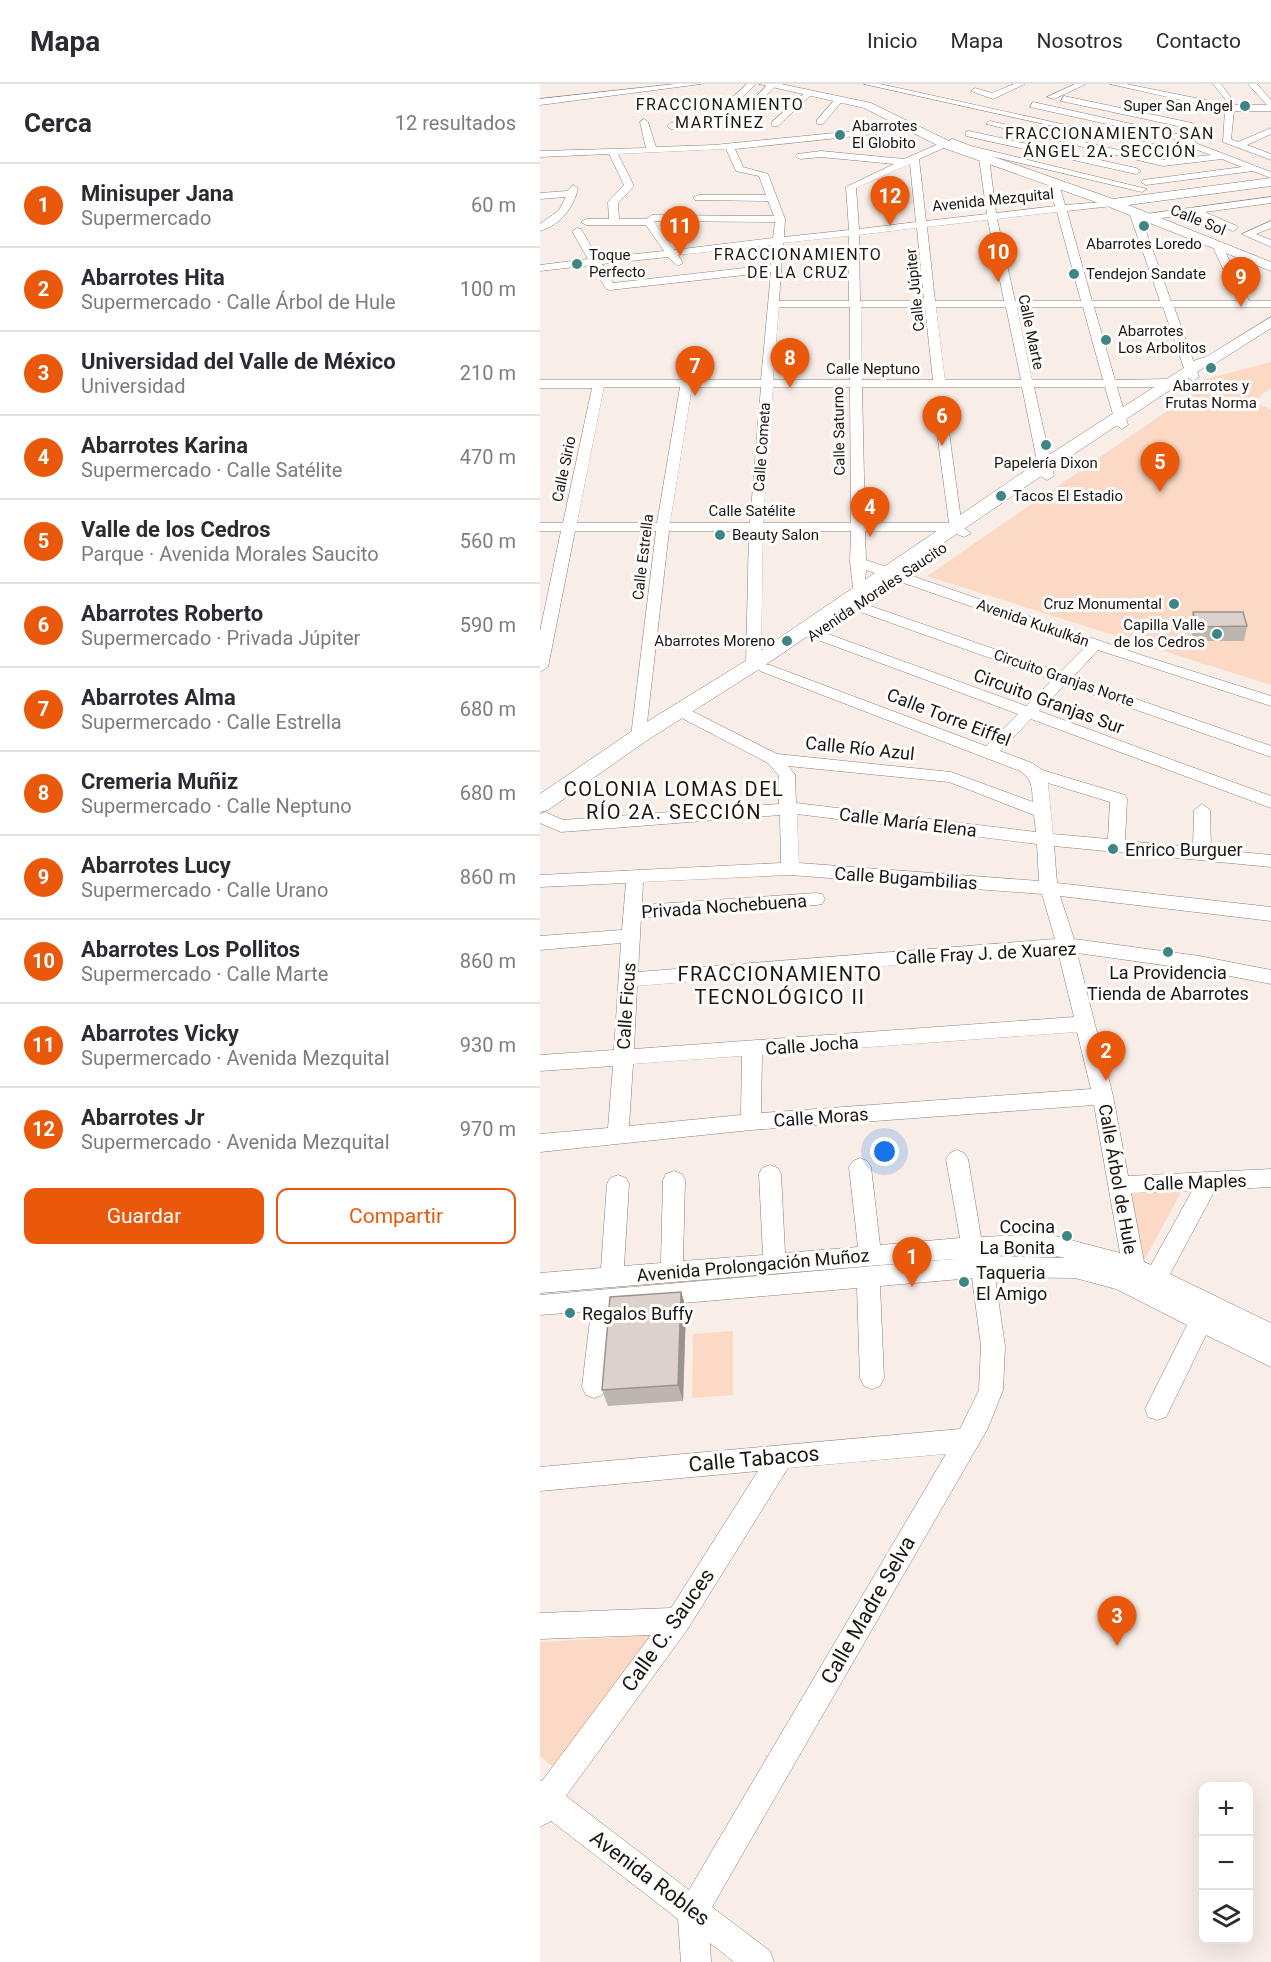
<!DOCTYPE html>
<html lang="es">
<head>
<meta charset="utf-8">
<style>
	:root { --surface:#fff; --page:#f7f7f7; --text:#2b2b33; --muted:#7c7c81; --line:#e1e1e2; --accent:#ea580c }
	body { margin:0; font-family:Roboto,sans-serif; background:var(--page); color:var(--text) }
	.controls { position:absolute; right:18px; bottom:18px; display:grid; overflow:hidden; border-radius:12px; box-shadow:0 6px 24px #0002 }
	.controls button { width:54px; height:54px; display:grid; place-items:center; padding:0; border:0; border-bottom:2px solid var(--line); background:var(--surface); color:var(--text); font:30px sans-serif }
	.you { position:absolute; left:345px; top:1068px; width:21px; height:21px; margin:-15px; border:4px solid #fff; border-radius:50%; background:#1a73e8; box-shadow:0 0 0 9px #1a73e833 }
	.badge { display:grid; place-items:center; width:39px; height:39px; border-radius:50%; background:var(--accent); color:#fff; font-size:20px; font-weight:700 }
	.pin { position:absolute; translate:-50% -50px; filter:drop-shadow(0 2px 3px #0008) }
	.pin::after { content:''; position:absolute; top:32px; width:21px; height:18px; background:inherit; clip-path:polygon(0 0,100% 0,50% 100%) }
	.list { margin:0; padding:0; list-style:none }
	h2 { display:flex; justify-content:space-between; align-items:center; height:78px; margin:0; padding:0 24px; font-size:26px }
	h2 small { font-size:20px; font-weight:400; color:var(--muted) }
	.list li { display:grid; grid-template-columns:39px 1fr auto; gap:18px; align-items:center; box-sizing:border-box; height:84px; padding:0 24px; border-top:2px solid var(--line) }
	.list b { display:block; font-size:22px; white-space:nowrap }
	.list p { margin:0; font-size:20px; white-space:nowrap; color:var(--muted) }
	.list em { font-size:20px; font-style:normal; color:var(--muted) }
	.actions { display:flex; gap:12px; padding:18px 24px }
	.actions a { flex:1; padding:14px 0; border:2px solid var(--accent); border-radius:12px; text-align:center; font-size:21px; color:var(--accent) }
	.actions .main { background:var(--accent); color:#fff }
	.icon { flex:none; width:33px; height:33px; fill:none; stroke:currentColor; stroke-width:2; stroke-linecap:round; stroke-linejoin:round }
	.map { position:relative; flex:none; width:731px; height:1878px; overflow:hidden }
	header { display:flex; align-items:center; gap:36px; box-sizing:border-box; height:84px; padding:0 30px; background:var(--surface); border-bottom:2px solid var(--line) }
	header strong { font-size:28px }
	nav { display:flex; gap:33px; margin-inline-start:auto; font-size:21px }
	main { display:flex }
	aside { flex:1; background:var(--surface) }
	.map>svg:first-child { display:block }
	.green { fill:#fcd9c4 }
	.lines { fill:none; stroke-linecap:round; stroke-linejoin:round }
	.minor-casing { stroke:#897f7a; stroke-width:1 }
	.major-casing { stroke:#897f7a; stroke-width:1 }
	.minor { fill:#fff; fill-rule:evenodd }
	.major { fill:#fff; fill-rule:evenodd }
	.wall { fill:#bdb5af }
	.shaded-wall { fill:#9a938e }
	.building { fill:#dcd2cb; stroke:#9a938e; stroke-width:1.5 }
	.poi-dot { fill:#3e8686; stroke:#fffdfc; stroke-width:2 }
	.labels { text-anchor:middle; dominant-baseline:central; stroke-width:6; stroke-linejoin:round; paint-order:stroke }
	.far-poi-label { font-size:15px; fill:#1b1715; stroke:#fffdfc; text-anchor:start }
	.far-street-label { font-size:15px; fill:#1b1715; stroke:#fffdfc }
	.far-neighbourhood-label { font-size:16px; letter-spacing:1.5px; fill:#1b1715; stroke:#fffdfc }
	.street-label { font-size:18px; fill:#1b1715; stroke:#fffdfc }
	.poi-label { font-size:18px; fill:#1b1715; stroke:#fffdfc; text-anchor:start }
	.neighbourhood-label { font-size:20px; letter-spacing:1.5px; fill:#1b1715; stroke:#fffdfc }
	.near-street-label { font-size:21px; fill:#1b1715; stroke:#fffdfc }
</style>
</head>
<body>
<header>
<strong>Mapa</strong>
<nav><a>Inicio</a><a>Mapa</a><a>Nosotros</a><a>Contacto</a></nav>
</header>
<main>
<aside>
<h2>Cerca<small>12 resultados</small></h2>
<ul class="list">
<li><span class="badge">1</span><div><b>Minisuper Jana</b><p>Supermercado</p></div><em>60 m</em></li>
<li><span class="badge">2</span><div><b>Abarrotes Hita</b><p>Supermercado · Calle Árbol de Hule</p></div><em>100 m</em></li>
<li><span class="badge">3</span><div><b>Universidad del Valle de México</b><p>Universidad</p></div><em>210 m</em></li>
<li><span class="badge">4</span><div><b>Abarrotes Karina</b><p>Supermercado · Calle Satélite</p></div><em>470 m</em></li>
<li><span class="badge">5</span><div><b>Valle de los Cedros</b><p>Parque · Avenida Morales Saucito</p></div><em>560 m</em></li>
<li><span class="badge">6</span><div><b>Abarrotes Roberto</b><p>Supermercado · Privada Júpiter</p></div><em>590 m</em></li>
<li><span class="badge">7</span><div><b>Abarrotes Alma</b><p>Supermercado · Calle Estrella</p></div><em>680 m</em></li>
<li><span class="badge">8</span><div><b>Cremeria Muñiz</b><p>Supermercado · Calle Neptuno</p></div><em>680 m</em></li>
<li><span class="badge">9</span><div><b>Abarrotes Lucy</b><p>Supermercado · Calle Urano</p></div><em>860 m</em></li>
<li><span class="badge">10</span><div><b>Abarrotes Los Pollitos</b><p>Supermercado · Calle Marte</p></div><em>860 m</em></li>
<li><span class="badge">11</span><div><b>Abarrotes Vicky</b><p>Supermercado · Avenida Mezquital</p></div><em>930 m</em></li>
<li><span class="badge">12</span><div><b>Abarrotes Jr</b><p>Supermercado · Avenida Mezquital</p></div><em>970 m</em></li>
</ul>
<div class="actions"><a class="main">Guardar</a><a>Compartir</a></div>
</aside>
<div class="map">
<svg width="731" height="1878" viewBox="0 0 731 1878">
	<rect width="100%" height="100%" fill="#f8eee7"/>
	<g class="green">
		<polygon points="731,278 731,304 712,318 731,325 731,601 387,492 662,303 666,298 662,296"/>
		<polygon points="643,1105 602,1180 586,1108"/>
		<polygon points="193,1247 193,1311 152,1314 153,1250"/>
		<polygon points="117,1551 20,1689 0,1672 0,1558"/>
	</g>
	<g class="lines">
		<defs>
			<g id="minor">
				<polygon points="135,0 161,0 0,21 0,15"/>
				<polygon points="207,0 216,0 180,34 181,37 194,37 194,41 131,45 127,42 131,39 172,37 173,31"/>
				<polygon points="228,0 236,1 202,38 196,38 196,34"/>
				<polygon points="324,0 340,0 640,66 635,69"/>
				<polygon points="474,0 485,0 453,15 431,7 435,4 452,9"/>
				<polygon points="535,0 546,0 514,15 507,13"/>
				<polygon points="570,0 586,0 690,21 673,0 681,0 695,19 692,21 727,21 708,0 717,0 731,16 731,27 694,27 691,55 698,58 731,44 731,50 707,61 731,70 731,76 683,58 685,26"/>
				<polygon points="268,6 271,11 238,42 232,42 232,38"/>
				<polygon points="524,12 652,39 656,42 652,45 521,17"/>
				<polygon points="297,13 304,15 283,40 277,40 277,36"/>
				<polygon points="493,18 650,53 658,60 731,88 731,94 713,87 606,101 601,98 603,96 702,83 682,75 623,82 446,40 450,37 623,76 671,71 652,64 644,57 490,23"/>
				<path d="M104 35 108 38 116 63 174 61 375 41V45L372 46 195 65 203 83 228 90 245 135 244 153 309 146 306 103 354 80 281 73 260 75 255 72 257 70 281 67 364 75 405 57 408 58V62L379 75 386 137 447 130 439 74 444 71 449 74 456 129 515 122 509 100 514 97 519 100 525 121 575 117V121L572 122 527 127 552 217H620L589 128 594 125 599 128 631 217H698L672 161 677 158 682 161 709 217H731V223H634L659 293 653 297 647 293 623 223H554L575 296 630 295 636 299 630 303H577L588 341 582 345 576 341 565 303H494L514 392 507 396 500 392 482 303H322L325 439H409L396 341 402 337 408 341 422 443 431 449 424 453 410 447H325L326 476 601 571 731 612V622L558 566 533 593 731 662V673L525 601 499 627 731 712V724L491 635 460 667 492 679 502 686 585 711 587 715 585 757 653 763 654 726 662 720 670 726 671 765 731 771V783L514 762 517 799 731 823V837L520 812 534 855 659 872 731 886V900L659 886 537 869 573 1012 588 1092 731 1085V1103L675 1106 630 1190 731 1239V1283L666 1251 626 1333 617 1336 608 1333 605 1325 647 1241 576 1205 535 1194 455 1193 465 1262 463 1306 448 1344 172 1823 230 1867 234 1878H194L170 1859 171 1878H141L138 1835 11 1737 0 1743V1696L2 1697 111 1551 0 1555V1529L131 1524 218 1387 0 1407V1383L420 1345 439 1306 441 1262 432 1194 340 1202 344 1294 340 1302 332 1305 324 1302 320 1294 317 1204 74 1225 66 1303 62 1311 54 1314 46 1311 42 1303 51 1227 0 1231V1211L426 1174 0 1209V1189L61 1184 67 1100 70 1094 78 1091 86 1094 89 1100 84 1182 121 1179 123 1096 126 1090 134 1087 142 1090 145 1096 143 1177 223 1171 219 1090 222 1084 230 1081 238 1084 241 1090 245 1169 318 1163 309 1083 313 1077 320 1074 327 1077 331 1083 340 1161 420 1154 406 1075 410 1069 417 1066 424 1069 428 1075 441 1153 508 1150 580 1169 554 1021 211 1046 0 1068V1050L68 1044 73 982 0 987V971L74 966 81 859 0 866V852L82 846 86 799 0 803V791L241 779 240 731 21 748 0 739V730L5 728 23 736 239 720V692L228 679 134 630 132 627 134 624H146L237 670 411 688 493 718C492 703 492 695 480 687L220 587 218 584 209 583 206 580 209 447H129L105 656 99 657 91 652 116 447H35L8 583 0 588V547L21 447H0V439H23L52 304H0V296H221L231 188 70 206 66 205 52 181 0 187V181L48 175 32 147 37 144 41 145 58 174 124 167 106 141H46L41 138 46 135H69L68 118 84 101 69 70 0 73V67L106 64 100 38ZM186 65 196 87 219 92 226 111H158L153 114 155 116 228 117 234 132 112 131 106 135H79L78 119 94 102 78 70ZM370 80 376 138 319 145 316 104ZM517 128 541 217H475L457 135ZM448 136 464 217H395L387 143ZM114 138 115 137 235 138 233 154 134 166ZM377 144 384 217H320L319 151ZM309 152V217H239L243 159ZM233 161 231 181 73 199 62 180 128 173 138 182 143 179 138 171ZM239 223H310V296H233ZM321 223H385L393 296H322ZM396 223H466L481 296H405ZM477 223H543L563 296H492ZM64 303H140L117 439H37ZM152 303H221L210 439H130ZM233 303H310L311 439H223ZM223 447H311L310 478 314 511H324L326 486 546 562 520 588 322 519 317 518 310 522 312 525 512 596 486 622 280 547H270L268 550 270 553 478 630 446 662 230 581 221 580ZM248 682 409 698 494 731 496 748 256 719 255 691ZM508 699 570 718 568 755 513 750ZM257 730 497 760 499 797 259 779ZM250 791 502 810 515 855 98 888 101 834 276 821 282 820 285 815 282 810 276 809 102 821 103 798ZM518 868 534 933 94 965 97 902ZM537 948 551 1005 221 1029 222 971ZM202 972 201 1031 89 1042 93 980ZM652 1107 611 1181 604 1178 591 1109ZM508 1170 525 1174 448 1172ZM406 1370 149 1806 26 1712 147 1546 248 1384Z"/>
				<polygon points="429,47 596,84 601,87 596,90 426,52 426,48"/>
				<polygon points="413,55 431,62 607,105 602,108 425,66 410,60 410,56"/>
				<path d="M33 101 38 104C34 124 20 141 0 147V140L19 126 26 113 0 115V109L27 107Z"/>
				<polygon points="731,113 731,119 665,128 697,142 698,144 693,147 653,130 606,136 601,133 606,130"/>
				<polygon points="731,137 731,144 716,150 731,156 731,163 702,150"/>
			</g>
			<g id="major">
				<polygon points="219,0 241,0 331,19 409,57 573,115 731,94 731,102 588,121 731,178 731,187 567,122 401,63 324,24"/>
				<polygon points="731,233 731,244 676,279 666,282 510,386 221,584 106,657 8,726 0,728 0,710 92,647 207,576 498,378 656,276 666,273"/>
			</g>
		</defs>
		<use href="#minor" class="minor-casing"/>
		<use href="#major" class="major-casing"/>
		<use href="#minor" class="minor"/>
		<use href="#major" class="major"/>
	</g>
	<g class="wall">
		<polygon points="653,528 707,542 704,557 654,557 650,543"/>
		<polygon points="141,1208 146,1224 143,1317 68,1322 62,1306"/>
	</g>
	<polygon class="shaded-wall" points="141,1208 146,1224 143,1317 138,1301"/>
	<g class="building">
		<polygon points="653,528 703,528 707,542 656,543"/>
		<polygon points="141,1208 138,1301 62,1306 70,1213"/>
	</g>
	<g class="poi-dot">
		<circle cx="705" cy="22" r="6"/>
		<circle cx="300" cy="51" r="6"/>
		<circle cx="604" cy="142" r="6"/>
		<circle cx="37" cy="180" r="6"/>
		<circle cx="534" cy="190" r="6"/>
		<circle cx="566" cy="256" r="6"/>
		<circle cx="671" cy="284" r="6"/>
		<circle cx="506" cy="361" r="6"/>
		<circle cx="461" cy="412" r="6"/>
		<circle cx="180" cy="451" r="6"/>
		<circle cx="634" cy="520" r="6"/>
		<circle cx="677" cy="550" r="6"/>
		<circle cx="247" cy="557" r="6"/>
		<circle cx="573" cy="765" r="6"/>
		<circle cx="628" cy="868" r="6"/>
		<circle cx="527" cy="1152" r="6"/>
		<circle cx="424" cy="1198" r="6"/>
		<circle cx="30" cy="1229" r="6"/>
	</g>
	<g class="labels">
		<g class="far-poi-label">
			<text x="693" y="22" text-anchor="end">Super San Angel</text>
			<text x="312" y="42">Abarrotes<tspan x="312" dy="17">El Globito</tspan></text>
			<text x="604" y="160" text-anchor="middle">Abarrotes Loredo</text>
			<text x="49" y="171">Toque<tspan x="49" dy="17">Perfecto</tspan></text>
			<text x="546" y="190">Tendejon Sandate</text>
			<text x="578" y="247">Abarrotes<tspan x="578" dy="17">Los Arbolitos</tspan></text>
			<text x="671" y="302" text-anchor="middle">Abarrotes y<tspan x="671" dy="17">Frutas Norma</tspan></text>
			<text x="506" y="379" text-anchor="middle">Papelería Dixon</text>
			<text x="473" y="412">Tacos El Estadio</text>
			<text x="192" y="451">Beauty Salon</text>
			<text x="622" y="520" text-anchor="end">Cruz Monumental</text>
			<text x="665" y="541" text-anchor="end">Capilla Valle<tspan x="665" dy="17">de los Cedros</tspan></text>
			<text x="235" y="557" text-anchor="end">Abarrotes Moreno</text>
		</g>
		<g class="far-street-label">
			<text transform="translate(453 116) rotate(-6)">Avenida Mezquital</text>
			<text transform="translate(658 136) rotate(22)">Calle Sol</text>
			<text transform="translate(375 206) rotate(-96)">Calle Júpiter</text>
			<text transform="translate(491 248) rotate(78)">Calle Marte</text>
			<text x="333" y="285">Calle Neptuno</text>
			<text transform="translate(299 347) rotate(-91)">Calle Saturno</text>
			<text transform="translate(222 363) rotate(-86)">Calle Cometa</text>
			<text transform="translate(24 385) rotate(-78)">Calle Sirio</text>
			<text x="212" y="427">Calle Satélite</text>
			<text transform="translate(103 473) rotate(-83)">Calle Estrella</text>
			<text transform="translate(337 508) rotate(-34)">Avenida Morales Saucito</text>
			<text transform="translate(493 539) rotate(19)">Avenida Kukulkán</text>
			<text transform="translate(524 594) rotate(19)">Circuito Granjas Norte</text>
		</g>
		<g class="far-neighbourhood-label">
			<text x="180" y="20">FRACCIONAMIENTO<tspan x="180" dy="18">MARTÍNEZ</tspan></text>
			<text x="570" y="49">FRACCIONAMIENTO SAN<tspan x="570" dy="18">ÁNGEL 2A. SECCIÓN</tspan></text>
			<text x="258" y="170">FRACCIONAMIENTO<tspan x="258" dy="18">DE LA CRUZ</tspan></text>
		</g>
		<g class="street-label">
			<text transform="translate(509 617) rotate(20)">Circuito Granjas Sur</text>
			<text transform="translate(409 633) rotate(21)">Calle Torre Eiffel</text>
			<text transform="translate(320 664) rotate(6)">Calle Río Azul</text>
			<text transform="translate(368 738) rotate(7)">Calle María Elena</text>
			<text transform="translate(366 794) rotate(4)">Calle Bugambilias</text>
			<text transform="translate(184 822) rotate(-4)">Privada Nochebuena</text>
			<text transform="translate(446 869) rotate(-3)">Calle Fray J. de Xuarez</text>
			<text transform="translate(86 922) rotate(-86)">Calle Ficus</text>
			<text transform="translate(272 961) rotate(-4)">Calle Jocha</text>
			<text transform="translate(281 1033) rotate(-4)">Calle Moras</text>
			<text transform="translate(578 1095) rotate(80)">Calle Árbol de Hule</text>
			<text transform="translate(655 1098) rotate(-2)">Calle Maples</text>
			<text transform="translate(213 1181) rotate(-5)">Avenida Prolongación Muñoz</text>
		</g>
		<g class="poi-label">
			<text x="585" y="765">Enrico Burguer</text>
			<text x="628" y="888" text-anchor="middle">La Providencia<tspan x="628" dy="21">Tienda de Abarrotes</tspan></text>
			<text x="515" y="1142" text-anchor="end">Cocina<tspan x="515" dy="21">La Bonita</tspan></text>
			<text x="436" y="1188">Taqueria<tspan x="436" dy="21">El Amigo</tspan></text>
			<text x="42" y="1229">Regalos Buffy</text>
		</g>
		<g class="neighbourhood-label">
			<text x="134" y="705">COLONIA LOMAS DEL<tspan x="134" dy="23">RÍO 2A. SECCIÓN</tspan></text>
			<text x="240" y="890">FRACCIONAMIENTO<tspan x="240" dy="23">TECNOLÓGICO II</tspan></text>
		</g>
		<g class="near-street-label">
			<text transform="translate(214 1375) rotate(-5)">Calle Tabacos</text>
			<text transform="translate(328 1526) rotate(-60)">Calle Madre Selva</text>
			<text transform="translate(128 1546) rotate(-55)">Calle C. Sauces</text>
			<text transform="translate(110 1794) rotate(37)">Avenida Robles</text>
		</g>
	</g>
</svg>
<div class="controls">
<button>+</button>
<button>−</button>
<button><svg class="icon" aria-label="layers" viewBox="0 0 24 24"><path d="M12 4l9 5-9 5-9-5zM3 14l9 5 9-5"/></svg></button>
</div>
<div class="you"></div>
<div class="pin badge" style="left:372px;top:1203px">1</div>
<div class="pin badge" style="left:566px;top:997px">2</div>
<div class="pin badge" style="left:577px;top:1562px">3</div>
<div class="pin badge" style="left:330px;top:453px">4</div>
<div class="pin badge" style="left:620px;top:408px">5</div>
<div class="pin badge" style="left:402px;top:362px">6</div>
<div class="pin badge" style="left:155px;top:312px">7</div>
<div class="pin badge" style="left:250px;top:304px">8</div>
<div class="pin badge" style="left:701px;top:223px">9</div>
<div class="pin badge" style="left:458px;top:198px">10</div>
<div class="pin badge" style="left:140px;top:172px">11</div>
<div class="pin badge" style="left:350px;top:142px">12</div>
</div>
</main>
</body>
</html>
